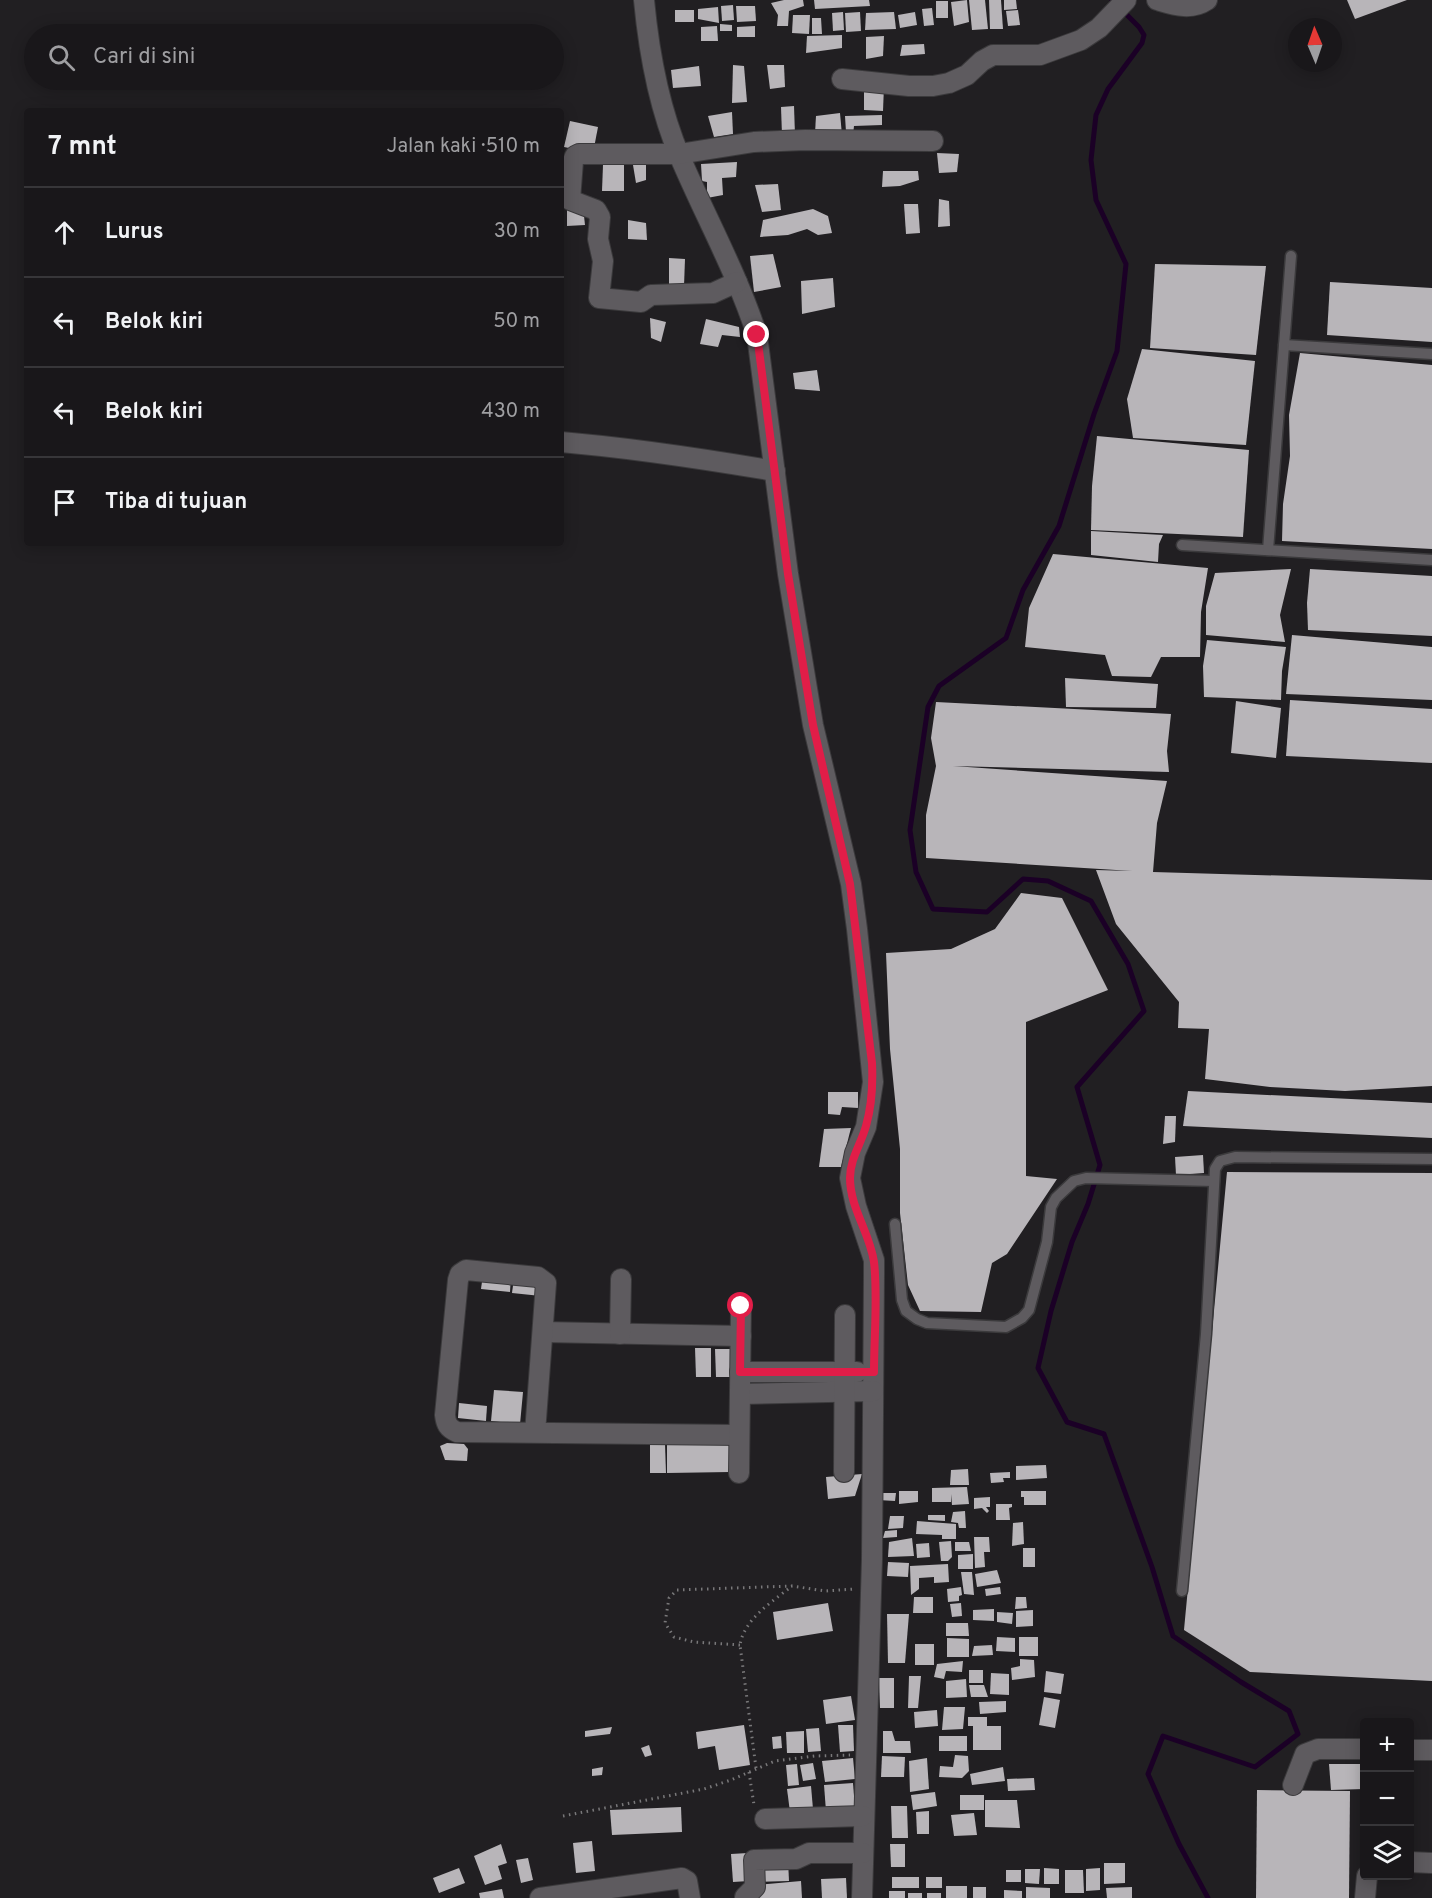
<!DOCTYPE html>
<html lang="id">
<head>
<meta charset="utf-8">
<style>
	:root { --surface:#19171a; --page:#222023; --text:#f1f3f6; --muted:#9f9fa2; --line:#373639 }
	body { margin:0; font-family:Overpass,sans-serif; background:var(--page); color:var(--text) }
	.controls { position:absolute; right:18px; bottom:18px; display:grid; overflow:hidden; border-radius:6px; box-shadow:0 3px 15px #0003 }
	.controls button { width:54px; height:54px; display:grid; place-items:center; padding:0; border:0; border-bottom:2px solid var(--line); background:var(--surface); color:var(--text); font:30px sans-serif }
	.compass { position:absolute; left:1288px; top:18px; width:54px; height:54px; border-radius:50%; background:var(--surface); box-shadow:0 3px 15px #0003; rotate:358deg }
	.stop { position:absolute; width:18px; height:18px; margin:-14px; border:4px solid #e11d48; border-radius:50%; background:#fff }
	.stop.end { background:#e11d48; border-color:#fff; box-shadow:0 2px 6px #0008 }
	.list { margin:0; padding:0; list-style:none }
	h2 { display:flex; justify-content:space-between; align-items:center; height:78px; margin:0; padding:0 24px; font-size:26px }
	h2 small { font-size:20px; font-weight:400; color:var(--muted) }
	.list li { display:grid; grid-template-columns:39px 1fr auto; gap:18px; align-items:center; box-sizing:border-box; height:90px; padding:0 24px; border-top:2px solid var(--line) }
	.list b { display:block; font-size:22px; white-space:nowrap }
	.list em { font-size:20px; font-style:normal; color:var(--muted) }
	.icon { flex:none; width:33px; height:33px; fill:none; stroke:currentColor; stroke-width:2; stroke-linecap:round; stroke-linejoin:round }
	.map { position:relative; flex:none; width:1432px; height:1898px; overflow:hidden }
	.search { position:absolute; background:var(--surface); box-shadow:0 3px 15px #0003; left:24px; top:24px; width:540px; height:66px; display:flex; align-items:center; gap:15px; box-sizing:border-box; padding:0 21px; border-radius:33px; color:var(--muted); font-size:22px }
	.panel { position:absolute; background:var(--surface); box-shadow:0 3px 15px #0003; left:24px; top:108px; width:540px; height:438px; border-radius:6px }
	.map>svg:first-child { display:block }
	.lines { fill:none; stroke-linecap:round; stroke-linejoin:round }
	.stream { stroke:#1b0026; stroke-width:5 }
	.building { fill:#b8b5b9 }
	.lane-casing { stroke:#3b3a3c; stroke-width:13 }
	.street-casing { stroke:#3b3a3c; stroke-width:22 }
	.path { stroke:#79787a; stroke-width:3; stroke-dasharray:1.5 4.5; stroke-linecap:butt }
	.lane { stroke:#5e5b5f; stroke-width:10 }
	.street { stroke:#5e5b5f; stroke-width:20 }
	.route { stroke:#e11d48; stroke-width:8 }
</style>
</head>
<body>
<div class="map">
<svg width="1432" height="1898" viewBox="0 0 1432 1898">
	<rect width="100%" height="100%" fill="#211f22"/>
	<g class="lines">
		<polyline class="stream" points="1112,0 1139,27 1144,35 1142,43 1108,89 1096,115 1091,160 1096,200 1126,264 1117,351 1094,414 1059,526 1023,590 1006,638 939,686 928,707 910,830 916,872 933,909 987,912 1023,879 1048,881 1091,901 1128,964 1144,1011 1077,1087 1100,1165 1088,1204 1072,1242 1051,1311 1038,1368 1067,1422 1104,1434 1152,1567 1173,1636 1241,1682 1289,1711 1298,1734 1255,1767 1163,1736 1148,1774 1179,1844 1208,1898"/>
	</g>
	<g class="building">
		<polygon points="784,0 803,0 804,6 789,11 788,26 777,26 778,15 771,3"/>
		<polygon points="814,0 869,0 870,6 815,9"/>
		<polygon points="967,0 969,22 954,26 951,2"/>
		<polygon points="969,0 985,0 988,29 972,30"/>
		<polygon points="989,0 1001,0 1003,29 990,29"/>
		<polygon points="1004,0 1016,0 1017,9 1004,10"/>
		<polygon points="1347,0 1407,0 1355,19"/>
		<rect x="936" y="1" width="12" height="17"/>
		<polygon points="733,5 734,20 722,21 721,6"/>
		<polygon points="736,6 755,6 756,21 737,22"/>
		<polygon points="718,7 719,23 698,19 698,9"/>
		<polygon points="932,8 934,25 924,26 922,9"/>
		<rect x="675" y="10" width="19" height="12"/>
		<polygon points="1018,10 1020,25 1008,26 1006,11"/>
		<polygon points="843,12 844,30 833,31 832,13"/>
		<polygon points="860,12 861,31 846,32 845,13"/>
		<polygon points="894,12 896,29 865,30 866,13"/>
		<polygon points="915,12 917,25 900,28 898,15"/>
		<polygon points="793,15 810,15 809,34 792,33"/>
		<polygon points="812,18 821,18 822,34 812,34"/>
		<polygon points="720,24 732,25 732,31 720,31"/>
		<polygon points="717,26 718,41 701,41 701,27"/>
		<polygon points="755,26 755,37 737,37 737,27"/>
		<polygon points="842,35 842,48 806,53 807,36"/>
		<polygon points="884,36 883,56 866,59 866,37"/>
		<polygon points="924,44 925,54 900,56 902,45"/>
		<polygon points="733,65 744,66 747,102 732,103"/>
		<polygon points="767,65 784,65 785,87 770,89"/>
		<polygon points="699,66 701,86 673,88 671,70"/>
		<polygon points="864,86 884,86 883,111 864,110"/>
		<polygon points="794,106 795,135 782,135 781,107"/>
		<polygon points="732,112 733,134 714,137 708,116"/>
		<polygon points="840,113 842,135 815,133 816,116"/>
		<polygon points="882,115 882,125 854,126 853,135 846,132 845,116"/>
		<polygon points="570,121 598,127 593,153 564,147"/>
		<polygon points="937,153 959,154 957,172 939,173"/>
		<polygon points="737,162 736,177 722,178 723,195 707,198 707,182 702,181 701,164"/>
		<polygon points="646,164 646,180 636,183 633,165"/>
		<polygon points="603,165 624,165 624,191 602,191"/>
		<polygon points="883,171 918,171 919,180 900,186 882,187"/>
		<polygon points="778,184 781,210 762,212 755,185"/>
		<polygon points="939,199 949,201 950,226 938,227"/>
		<polygon points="904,204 918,204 920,233 906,234"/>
		<polygon points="583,207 585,225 567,226 567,208"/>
		<polygon points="813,209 828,216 832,233 818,235 807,229 788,235 760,237 763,220"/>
		<polygon points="628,220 646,223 647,240 628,239"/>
		<polygon points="773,254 781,287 754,292 750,256"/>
		<polygon points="669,258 685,259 684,286 669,286"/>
		<polygon points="1155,264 1266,266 1256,355 1150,348"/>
		<polygon points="833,278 835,307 802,314 801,281"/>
		<polygon points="1330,282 1432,288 1432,342 1327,335"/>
		<polygon points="650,318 666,322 661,342 651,338"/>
		<polygon points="706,319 739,327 740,337 722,335 718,347 700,344"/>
		<polygon points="1142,349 1255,361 1246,445 1133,438 1127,399"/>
		<polygon points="1300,353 1432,365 1432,549 1282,541 1283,504 1290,456 1289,415"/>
		<polygon points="817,370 820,391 795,389 793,373"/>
		<polygon points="1097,436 1249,450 1243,537 1091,530 1092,486"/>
		<polygon points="1091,531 1163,535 1159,544 1158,562 1091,555"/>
		<polygon points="1053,554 1208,568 1201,612 1200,657 1161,657 1151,677 1112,676 1105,655 1025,647 1029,608"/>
		<polygon points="1291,569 1280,615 1285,642 1206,635 1206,606 1215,573"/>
		<polygon points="1310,569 1432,576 1432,636 1308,630 1307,603"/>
		<polygon points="1292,635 1432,647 1432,700 1286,694"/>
		<polygon points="1207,640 1286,647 1282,671 1281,700 1204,697 1203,666"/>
		<polygon points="1065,678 1158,684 1156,708 1066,707"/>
		<polygon points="1290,700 1432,709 1432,763 1286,756"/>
		<polygon points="1236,701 1281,708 1276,758 1231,753"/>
		<polygon points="936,702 1171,714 1167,751 1169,772 953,766 1167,781 1157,823 1153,872 1432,880 1432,1086 1345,1091 1270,1087 1205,1079 1209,1029 1178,1028 1179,1002 1116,924 1096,870 1132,871 926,858 926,815 936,766 931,738"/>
		<polygon points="1021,893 1062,898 1108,990 1026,1022 1026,1176 1057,1179 1007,1254 992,1263 981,1312 920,1311 908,1285 900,1213 900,1149 890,1049 886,953 951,949 995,929"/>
		<polygon points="1188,1091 1432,1103 1432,1138 1183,1126"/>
		<polygon points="828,1092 858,1092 858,1108 842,1107 840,1115 828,1114"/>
		<polygon points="1165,1116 1176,1116 1175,1142 1163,1144"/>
		<polygon points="851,1128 841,1167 819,1167 824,1129"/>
		<polygon points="1203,1155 1204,1173 1176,1175 1175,1157"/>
		<polygon points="1227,1172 1432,1173 1432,1681 1250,1672 1184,1630"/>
		<polygon points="483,1274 511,1277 510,1292 481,1289"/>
		<polygon points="514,1278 542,1280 541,1296 512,1293"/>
		<polygon points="695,1348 711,1348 711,1377 696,1377"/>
		<polygon points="715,1349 731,1349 731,1377 716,1377"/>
		<polygon points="494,1390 523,1392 520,1424 491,1421"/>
		<polygon points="459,1403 487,1406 486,1421 458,1418"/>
		<polygon points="447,1443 464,1444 468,1449 467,1461 445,1460 440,1446"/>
		<polygon points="730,1443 730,1472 667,1473 667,1444"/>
		<polygon points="665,1444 666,1473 650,1473 650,1445"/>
		<polygon points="1046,1465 1047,1478 1016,1480 1016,1466"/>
		<polygon points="968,1469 969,1485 950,1485 951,1470"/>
		<polygon points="1010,1472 1010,1478 1003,1478 1004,1482 991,1483 990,1473"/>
		<polygon points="862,1474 855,1496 828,1499 826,1477"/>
		<polygon points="967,1487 969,1504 952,1505 951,1494 951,1502 932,1502 932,1488"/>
		<polygon points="899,1491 918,1491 918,1502 899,1504"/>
		<polygon points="1021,1491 1046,1491 1046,1505 1024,1505 1024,1497 1021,1497"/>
		<polygon points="878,1493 896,1493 895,1501 878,1500"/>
		<polygon points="990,1497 990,1507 986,1507 989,1511 987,1513 982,1508 974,1509 974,1498"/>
		<polygon points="996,1504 1012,1504 1012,1507 1009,1508 1010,1520 996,1520"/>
		<polygon points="965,1511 966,1528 959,1528 958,1523 951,1522 953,1512"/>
		<polygon points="928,1515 945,1515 945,1521 928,1520"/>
		<polygon points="890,1516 904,1516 903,1528 888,1529"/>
		<polygon points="917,1521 956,1524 956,1539 942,1539 942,1535 916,1534"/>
		<polygon points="1023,1522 1024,1544 1012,1546 1013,1523"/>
		<polygon points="897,1530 897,1537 883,1538 885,1531"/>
		<polygon points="974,1537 989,1537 990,1552 984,1552 985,1567 975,1568"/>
		<polygon points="912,1538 914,1556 888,1557 889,1542"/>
		<polygon points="951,1541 952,1557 948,1561 941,1561 939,1542"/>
		<polygon points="955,1542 969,1542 971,1551 955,1551"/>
		<polygon points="929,1543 930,1557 917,1558 916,1544"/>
		<rect x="1023" y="1548" width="12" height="19"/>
		<polygon points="973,1554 973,1569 958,1569 958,1555"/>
		<polygon points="888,1562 909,1563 908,1577 887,1576"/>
		<polygon points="948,1564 949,1582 934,1583 934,1577 919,1578 919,1589 911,1595 910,1566"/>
		<polygon points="997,1570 1001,1583 977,1587 975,1574"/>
		<polygon points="961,1572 972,1572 974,1595 964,1594"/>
		<polygon points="961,1587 962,1595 959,1596 959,1601 948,1602 947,1589"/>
		<polygon points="1000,1587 1001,1594 986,1596 985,1589"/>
		<polygon points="914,1597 933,1597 933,1613 913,1613"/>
		<polygon points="1016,1597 1026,1597 1027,1608 1015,1609"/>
		<polygon points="828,1603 833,1631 777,1640 773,1612"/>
		<polygon points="961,1603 962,1616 952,1617 950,1604"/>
		<polygon points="994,1609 994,1621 973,1620 973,1610"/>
		<polygon points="1033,1610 1033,1626 1016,1627 1016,1611"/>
		<polygon points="997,1612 1013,1613 1012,1624 997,1622"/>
		<polygon points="887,1614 909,1614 905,1663 888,1663"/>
		<polygon points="946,1623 968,1623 969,1636 946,1636"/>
		<polygon points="997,1637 1015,1638 1015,1652 996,1651"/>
		<rect x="1019" y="1637" width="19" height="19"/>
		<polygon points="947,1638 969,1639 969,1657 947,1657"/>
		<rect x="915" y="1644" width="19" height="21"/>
		<polygon points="992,1645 993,1655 972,1656 974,1646"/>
		<polygon points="1020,1659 1034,1660 1035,1677 1012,1680 1011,1668 1020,1666"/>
		<polygon points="963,1661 962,1672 946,1671 944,1679 934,1677 937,1664"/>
		<rect x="969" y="1670" width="14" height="13"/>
		<polygon points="1046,1671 1064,1674 1061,1694 1044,1692"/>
		<polygon points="991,1673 1009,1674 1009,1695 990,1694"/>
		<polygon points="909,1676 921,1676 918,1708 908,1708"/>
		<polygon points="879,1678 894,1678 894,1708 880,1708"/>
		<polygon points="966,1679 967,1697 946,1698 946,1681"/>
		<polygon points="969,1685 984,1685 988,1697 971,1697"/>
		<polygon points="851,1696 855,1720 826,1724 823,1700"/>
		<polygon points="1044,1697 1060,1700 1055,1728 1039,1725"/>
		<polygon points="1006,1701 1006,1712 980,1714 979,1702"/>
		<polygon points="944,1707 965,1707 963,1729 942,1730"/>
		<polygon points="937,1710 938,1726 915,1728 914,1712"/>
		<polygon points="968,1717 987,1717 987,1726 1001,1726 1001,1750 973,1750 973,1726 968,1726"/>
		<polygon points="744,1725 750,1765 719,1770 715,1746 698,1749 696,1732"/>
		<polygon points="838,1725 853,1725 854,1751 840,1752"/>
		<polygon points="612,1727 610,1734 585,1737 585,1731"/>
		<polygon points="819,1728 821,1751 808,1752 806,1729"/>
		<polygon points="804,1731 804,1753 787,1753 786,1732"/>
		<polygon points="883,1731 892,1731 895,1741 910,1741 911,1753 883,1753"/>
		<polygon points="781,1736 782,1748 773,1749 772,1737"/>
		<rect x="939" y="1736" width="28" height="15"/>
		<polygon points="649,1745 652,1755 645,1757 641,1748"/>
		<polygon points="955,1755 968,1756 969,1771 962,1778 939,1777 940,1766 953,1767"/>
		<polygon points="882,1756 905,1757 904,1777 881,1777"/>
		<polygon points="853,1758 855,1779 825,1782 822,1761"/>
		<polygon points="927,1758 929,1789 910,1792 909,1761"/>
		<polygon points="813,1763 816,1779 803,1781 800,1765"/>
		<polygon points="797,1764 799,1785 788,1786 786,1765"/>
		<polygon points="1329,1764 1364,1764 1364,1789 1331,1790"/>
		<polygon points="603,1767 602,1775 592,1776 592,1769"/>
		<polygon points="1003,1767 1005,1781 972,1785 970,1774"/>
		<polygon points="1034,1778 1035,1790 1008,1791 1007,1779"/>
		<polygon points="853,1783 855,1809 826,1811 824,1785"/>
		<polygon points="811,1786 813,1809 790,1812 787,1789"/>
		<polygon points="1257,1790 1350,1791 1349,1898 1256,1898"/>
		<polygon points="935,1792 937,1806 913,1810 911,1795"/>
		<rect x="960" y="1795" width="24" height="15"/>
		<polygon points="985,1800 1017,1800 1020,1828 985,1827"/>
		<polygon points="891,1806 907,1806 908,1838 892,1838"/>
		<polygon points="681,1807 682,1832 612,1835 610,1810"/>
		<polygon points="929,1811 929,1834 917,1834 916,1812"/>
		<polygon points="974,1813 977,1835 954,1836 951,1815"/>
		<polygon points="592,1841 595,1871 576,1873 573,1843"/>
		<polygon points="501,1844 507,1863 498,1866 502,1879 485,1885 474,1856"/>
		<polygon points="890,1844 905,1844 905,1867 891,1867"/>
		<polygon points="748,1853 749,1881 733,1882 731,1854"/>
		<polygon points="528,1858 533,1880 521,1883 516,1860"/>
		<polygon points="788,1860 789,1881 757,1882 756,1862"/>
		<polygon points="1104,1863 1125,1863 1125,1883 1104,1884"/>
		<polygon points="459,1868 465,1883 439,1893 433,1878"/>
		<polygon points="1044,1868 1059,1869 1059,1884 1044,1884"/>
		<polygon points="1100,1868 1100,1890 1086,1891 1086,1869"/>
		<polygon points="1025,1869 1040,1869 1039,1884 1025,1883"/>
		<rect x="1006" y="1870" width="15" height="12"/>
		<polygon points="1065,1870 1083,1870 1084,1893 1065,1893"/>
		<rect x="892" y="1877" width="27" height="11"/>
		<rect x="926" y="1877" width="16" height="11"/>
		<polygon points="846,1878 847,1898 822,1898 821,1879"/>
		<polygon points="801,1881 802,1898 759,1898 757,1885"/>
		<rect x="946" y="1886" width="21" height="12"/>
		<rect x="973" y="1887" width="13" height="11"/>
		<polygon points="1026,1887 1050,1888 1050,1898 1026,1898"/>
		<polygon points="1132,1887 1132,1898 1107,1898 1106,1888"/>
		<polygon points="502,1889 504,1898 480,1898 479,1893"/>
		<polygon points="1004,1890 1022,1891 1022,1898 1004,1898"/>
		<rect x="889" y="1891" width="16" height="7"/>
		<rect x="908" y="1893" width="14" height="5"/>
		<rect x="927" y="1893" width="14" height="5"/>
	</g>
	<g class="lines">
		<defs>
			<g id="lane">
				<polyline points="1284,345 1432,354"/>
				<polyline points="1182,545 1432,560"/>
				<polyline points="1268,550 1291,256"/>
				<polyline points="895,1224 902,1300 906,1311 917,1319 927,1323 1006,1327 1022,1318 1029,1310 1047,1242 1051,1207 1056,1198 1074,1181 1086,1178 1214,1181"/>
				<polyline points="1182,1591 1206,1334 1215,1169 1220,1161 1235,1157 1432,1159"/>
			</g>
			<g id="street">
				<path d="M644 0C649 53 659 108 680 157 705 216 737 273 757 335L788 574 813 725 851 884 857 929 873 1082 866 1127 855 1153 850 1178 856 1206 874 1260V1274L872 1559 862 1898"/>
				<path d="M1157 0C1174 5 1191 11 1207 0"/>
				<polyline points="842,79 909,86 933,86 949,83 967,75 982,61 993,55 1040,55 1081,40 1099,28 1126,0"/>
				<polyline points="737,282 713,293 651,295 641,302 599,298 603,261 598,239 600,217 596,210 570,200 573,161 575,156 579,154 679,154 754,142 805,140 933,141"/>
				<path d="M561 442C633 448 704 459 775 471"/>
				<polyline points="543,1332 741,1336"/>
				<polyline points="620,1334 621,1279"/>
				<polyline points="740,1372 857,1372"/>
				<polyline points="740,1394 873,1391"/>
				<path d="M535 1433 546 1283 538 1277 466 1270 460 1274 458 1280 445 1415C446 1424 448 1428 457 1432L739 1435"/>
				<polyline points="844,1472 845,1315"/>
				<polyline points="739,1473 741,1306"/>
				<polyline points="1410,1750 1432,1750"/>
				<polyline points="1293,1785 1305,1754 1318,1749 1364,1749"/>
				<polyline points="765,1819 863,1816"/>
				<polyline points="1410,1862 1432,1863"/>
				<polyline points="745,1897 755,1887 754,1860 796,1859 809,1853 863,1853"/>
				<polyline points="540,1898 682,1878 687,1881 690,1898"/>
				<polyline points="1365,1898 1367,1876"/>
			</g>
		</defs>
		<use href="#lane" class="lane-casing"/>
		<use href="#street" class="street-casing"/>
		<g class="path">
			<polyline points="740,1645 694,1642 674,1637 665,1623 669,1598 677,1590 792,1586 825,1591 855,1589"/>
			<path d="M756 1768 740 1645C744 1619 772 1602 792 1586"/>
			<polyline points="749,1772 754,1805"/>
			<polyline points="563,1816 704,1789 731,1780 775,1761 815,1756 850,1755"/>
		</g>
		<use href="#lane" class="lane"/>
		<use href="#street" class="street"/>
	</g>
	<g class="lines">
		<path class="route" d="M741 1306 740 1372H874C874 1337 878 1296 874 1262 870 1233 850 1208 850 1178 850 1159 861 1144 866 1126 872 1105 873 1084 872 1063L850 884 813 725 788 574 757 335"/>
	</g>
</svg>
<div class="controls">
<button>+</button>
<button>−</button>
<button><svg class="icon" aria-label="layers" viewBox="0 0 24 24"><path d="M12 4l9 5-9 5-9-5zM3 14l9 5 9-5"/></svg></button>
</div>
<svg class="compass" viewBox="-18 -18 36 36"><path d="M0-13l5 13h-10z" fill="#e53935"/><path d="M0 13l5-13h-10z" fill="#9f9fa2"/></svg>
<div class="stop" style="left:741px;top:1306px"></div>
<div class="stop end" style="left:757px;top:335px"></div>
<div class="search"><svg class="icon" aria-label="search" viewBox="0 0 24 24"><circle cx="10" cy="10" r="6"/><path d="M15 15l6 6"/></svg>Cari di sini</div>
<section class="panel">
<h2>7 mnt<small>Jalan kaki · 510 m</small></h2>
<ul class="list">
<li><svg class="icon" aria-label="ahead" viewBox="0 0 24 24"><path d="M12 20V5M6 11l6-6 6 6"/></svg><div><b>Lurus</b></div><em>30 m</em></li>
<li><svg class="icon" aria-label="left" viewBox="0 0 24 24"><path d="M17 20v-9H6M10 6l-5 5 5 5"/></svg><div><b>Belok kiri</b></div><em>50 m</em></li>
<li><svg class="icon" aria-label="left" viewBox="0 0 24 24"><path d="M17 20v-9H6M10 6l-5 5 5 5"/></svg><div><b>Belok kiri</b></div><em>430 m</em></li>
<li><svg class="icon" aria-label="arrive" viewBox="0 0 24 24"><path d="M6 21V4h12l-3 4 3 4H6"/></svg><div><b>Tiba di tujuan</b></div></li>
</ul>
</section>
</div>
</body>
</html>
